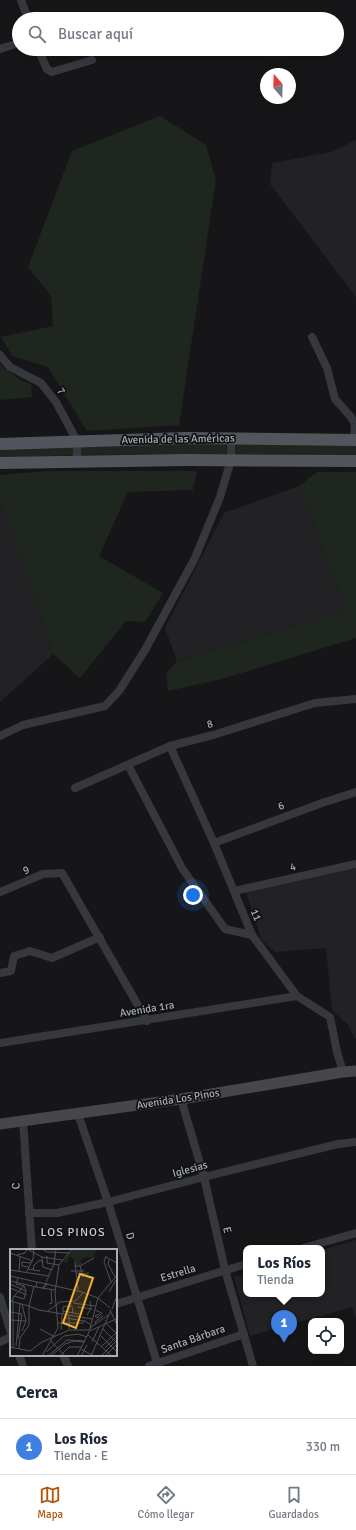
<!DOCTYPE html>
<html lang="es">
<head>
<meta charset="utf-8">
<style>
	:root { --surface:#fff; --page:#f2f2f3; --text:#1f2937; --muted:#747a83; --line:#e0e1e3; --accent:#b45309 }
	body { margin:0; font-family:Signika,sans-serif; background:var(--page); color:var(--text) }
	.controls { position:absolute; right:12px; bottom:12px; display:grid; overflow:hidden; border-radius:8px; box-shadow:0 2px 10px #0003 }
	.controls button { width:36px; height:36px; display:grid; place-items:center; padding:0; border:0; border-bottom:1px solid var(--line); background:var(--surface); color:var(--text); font:20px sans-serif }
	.compass { position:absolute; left:260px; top:68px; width:36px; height:36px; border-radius:50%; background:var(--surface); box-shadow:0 2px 10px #0003; rotate:341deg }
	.you { position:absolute; left:193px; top:895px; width:14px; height:14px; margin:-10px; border:3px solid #fff; border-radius:50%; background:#1a73e8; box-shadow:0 0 0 6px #1a73e833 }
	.badge { display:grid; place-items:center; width:26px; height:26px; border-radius:50%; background:var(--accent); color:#fff; font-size:13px; font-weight:700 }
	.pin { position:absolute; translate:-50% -33px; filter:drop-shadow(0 1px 2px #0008) }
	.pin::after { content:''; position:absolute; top:21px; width:14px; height:12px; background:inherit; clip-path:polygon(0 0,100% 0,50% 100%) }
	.popup { position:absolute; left:243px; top:1245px; width:82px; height:52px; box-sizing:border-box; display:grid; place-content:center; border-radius:8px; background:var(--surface); filter:drop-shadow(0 1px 3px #0005); font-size:13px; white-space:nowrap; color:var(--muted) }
	.popup b { font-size:15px; color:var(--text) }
	.popup::after { content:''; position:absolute; left:50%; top:100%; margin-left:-8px; border:8px solid transparent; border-top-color:var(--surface) }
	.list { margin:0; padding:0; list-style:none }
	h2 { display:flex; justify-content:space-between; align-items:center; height:52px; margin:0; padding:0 16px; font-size:17px }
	h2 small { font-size:13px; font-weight:400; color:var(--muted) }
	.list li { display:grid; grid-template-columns:26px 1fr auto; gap:12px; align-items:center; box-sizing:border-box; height:56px; padding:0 16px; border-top:1px solid var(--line) }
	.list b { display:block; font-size:15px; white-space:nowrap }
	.list p { margin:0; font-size:13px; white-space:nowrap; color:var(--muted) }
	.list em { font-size:13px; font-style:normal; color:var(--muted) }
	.icon { flex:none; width:22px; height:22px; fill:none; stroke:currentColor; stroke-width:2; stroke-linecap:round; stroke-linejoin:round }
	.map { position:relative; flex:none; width:356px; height:1366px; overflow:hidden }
	.search { position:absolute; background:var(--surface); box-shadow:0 2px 10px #0003; left:12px; right:12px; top:12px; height:44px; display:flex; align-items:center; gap:10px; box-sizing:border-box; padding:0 14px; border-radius:22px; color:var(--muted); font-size:15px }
	.sheet { height:108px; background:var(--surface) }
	nav { display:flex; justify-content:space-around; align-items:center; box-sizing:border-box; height:56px; border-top:1px solid var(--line); background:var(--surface); font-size:11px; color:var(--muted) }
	nav a { display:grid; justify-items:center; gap:2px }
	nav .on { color:var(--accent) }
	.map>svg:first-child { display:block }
	.built { fill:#222225 }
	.green { fill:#1e261f }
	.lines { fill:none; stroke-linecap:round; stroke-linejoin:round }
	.street { stroke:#37383d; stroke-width:8 }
	.secondary { stroke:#45474d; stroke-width:11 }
	.primary { stroke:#53555c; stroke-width:12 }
	.labels { text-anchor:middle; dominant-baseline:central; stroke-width:3.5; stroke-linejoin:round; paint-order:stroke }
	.street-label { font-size:11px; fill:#a8adb8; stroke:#111113 }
	.neighbourhood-label { font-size:12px; letter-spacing:1px; fill:#c9ccd4; stroke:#111113 }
	.inset-river { fill:none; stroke:#2c353c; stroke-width:2 }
	.inset-road { fill:none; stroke:#505258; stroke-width:1 }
	.view { fill:#f2b134; fill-opacity:0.15; stroke:#f2b134; stroke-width:2 }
	.inset-edge { fill:none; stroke:#a8adb8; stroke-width:2 }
</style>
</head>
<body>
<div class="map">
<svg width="356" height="1366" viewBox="0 0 356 1366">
	<rect width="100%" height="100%" fill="#161618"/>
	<g class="built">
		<polygon points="356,140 356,297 270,184 272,163 331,152"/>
		<polygon points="299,486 346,610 177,661 165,628 224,513"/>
		<polygon points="0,500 53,654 0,702"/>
		<polygon points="356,868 356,1039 355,1039 348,1025 332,1010 326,948 275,952 261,939 246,892"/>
		<polygon points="356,1240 356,1318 352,1307 250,1336 234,1277 246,1274 246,1294 322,1294 322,1250"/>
	</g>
	<g class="green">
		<polygon points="160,116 206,145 216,180 179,425 87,431 48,367 12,356 1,337 53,326 51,296 28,267 72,151"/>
		<polygon points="0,365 22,381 31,384 32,397 0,400"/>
		<polygon points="184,444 226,444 227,454 81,455 81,446"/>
		<polygon points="235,444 356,445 356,455 235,454"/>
		<polygon points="73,447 74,455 0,458 0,449"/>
		<polygon points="46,471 197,471 193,490 128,492 99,556 163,593 145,622 126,621 80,678 53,654 0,500 0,475"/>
		<polygon points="317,472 356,472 356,638 222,679 168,691 166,674 177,661 346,610 299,486"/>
	</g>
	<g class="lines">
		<g class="street">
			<polyline points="21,0 28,19"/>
			<polyline points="0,49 19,43"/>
			<polyline points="38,49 47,69 52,72 92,60"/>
			<polyline points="312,337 327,368 335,399 351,417 355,424 354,440"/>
			<polyline points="0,355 10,367 41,383 56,402 77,441 77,461"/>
			<polyline points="0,736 23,725 105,706 119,691 145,650 195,558 220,497 231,460 231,438"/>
			<polyline points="170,746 214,843 252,935 297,996 330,1017 337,1052 343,1072"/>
			<polyline points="128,765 182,868 225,929 252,935"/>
			<polyline points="75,788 170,746 213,735 315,703 356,699"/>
			<polyline points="214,843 322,803 356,792"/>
			<polyline points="234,891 356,864"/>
			<polyline points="0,892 43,874 62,873 147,1021"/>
			<polyline points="0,973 11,971 14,956 30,951 52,958 100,937"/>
			<polyline points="0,1043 297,996"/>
			<polyline points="181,1099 204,1177 225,1270 253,1366"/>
			<polyline points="78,1114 108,1202 158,1366"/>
			<polyline points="23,1121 32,1250"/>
			<polyline points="29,1213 57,1213 108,1202 204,1177 338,1144 356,1142"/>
			<polyline points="303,1248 356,1233"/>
			<polyline points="0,1297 11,1333"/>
			<polyline points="116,1304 246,1264"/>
			<polyline points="0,1342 11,1337"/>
			<polyline points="19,1355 23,1366"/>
			<polyline points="63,1355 68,1366"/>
			<polyline points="149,1366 244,1334"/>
		</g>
		<polyline class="secondary" points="0,1124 181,1099 343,1072 356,1071"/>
		<g class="primary">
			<polyline points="0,444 186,438 356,440"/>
			<polyline points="0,463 186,460 356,461"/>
		</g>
	</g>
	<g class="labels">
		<g class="street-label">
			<text transform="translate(61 391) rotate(54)">7</text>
			<text transform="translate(178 439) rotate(-1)">Avenida de las Américas</text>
			<text transform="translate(210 724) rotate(-16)">8</text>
			<text transform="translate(281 806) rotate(-20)">6</text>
			<text transform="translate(293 867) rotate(-12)">4</text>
			<text transform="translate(26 870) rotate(-23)">9</text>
			<text transform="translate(256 915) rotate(67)">11</text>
			<text transform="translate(147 1009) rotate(-9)">Avenida 1ra</text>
			<text transform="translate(178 1099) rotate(-9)">Avenida Los Pinos</text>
			<text transform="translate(190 1169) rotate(-15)">Iglesias</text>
			<text transform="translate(16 1186) rotate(-94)">C</text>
			<text transform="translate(227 1230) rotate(77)">E</text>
			<text transform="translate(130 1236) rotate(74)">D</text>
			<text transform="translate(178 1273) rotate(-17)">Estrella</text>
			<text transform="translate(193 1339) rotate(-19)">Santa Bárbara</text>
		</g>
		<g class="neighbourhood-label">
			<text x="73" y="1232">LOS PINOS</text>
		</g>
	</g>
	<g transform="translate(10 1249)">
		<rect width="107" height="107" fill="#161618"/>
		<path d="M63 0H87L83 9 76 8 70 11 72 14 70 16H66L62 8 58 9V13H53Z" fill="#1e261f"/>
		<path class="inset-river" d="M36 33 44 15"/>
		<path class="inset-road" d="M17 0 32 8 33 18 42 21M32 0 37 3 60 4M0 4 23 12M7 6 15 4 17 0M37 7V14L49 16M96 7 94 13 101 33M32 8 52 11M96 8 107 14M99 11 98 15 105 28M65 13 68 41M44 15 46 0M65 17H70L73 28M70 17 84 9M18 18 12 17V13L21 14M18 20 30 22M0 21 39 27M23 21 24 16 30 11 32 13M61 22H74M9 23 10 8M16 24 23 10 24 0M66 24 78 25V23M0 27 72 43 88 49 100 59M0 32 26 38M27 33 26 38 45 41M37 34V35L33 40V38ZM0 35 16 42M0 39 17 46M99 43 106 31M4 47 14 50 16 42 14 37 6 35 8 29M0 52 19 57 24 37M2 53 4 47 14 37M63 54 85 57M39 55 42 54 41 41M68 58 82 60M102 60 107 47M85 61 92 64 87 69 85 67 89 65M100 61 107 76M38 62 50 53 65 52 73 44M53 62 69 65M0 63 12 65M53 65V58L57 57H62L63 64M77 66 81 59 80 52M56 69 75 72 81 76M0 71 16 72M48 74H73L74 72M96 74 107 85M86 75 85 73 93 67M80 79 98 66M30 80 43 87M59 80V66M93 80 107 94M51 81 52 65M12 82 16 72 12 55M78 86 102 107M90 86 107 103M8 90 12 65M41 92 55 107M82 93 89 78M6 97 10 55M92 97 107 83M0 98 20 102 32 93 59 81H82L106 70M3 98V53M95 99 107 87M9 100 10 89 19 76V57L29 61 82 70M71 100 84 107M36 103 54 87 68 85 77 88M32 107 48 79 45 43 49 16 62 0M38 107 57 91 75 92M41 107 55 95 64 92 74 93M50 107 59 98H71M67 107 79 83 88 49 107 26M71 107 77 96M81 107 101 61M91 107 107 91M95 107 107 95"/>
		<path class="view" d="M70 25 83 29 66 79 53 74Z"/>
		<rect width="107" height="107" class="inset-edge"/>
	</g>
</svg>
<div class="controls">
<button><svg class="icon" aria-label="locate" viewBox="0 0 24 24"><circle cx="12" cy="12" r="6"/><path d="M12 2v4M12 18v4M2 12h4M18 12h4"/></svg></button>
</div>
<svg class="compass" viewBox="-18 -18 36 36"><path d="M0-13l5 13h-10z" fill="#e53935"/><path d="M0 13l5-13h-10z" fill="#747a83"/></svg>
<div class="you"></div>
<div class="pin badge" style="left:284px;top:1343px;background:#3f7fe0">1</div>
<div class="popup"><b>Los Ríos</b>Tienda</div>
<div class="search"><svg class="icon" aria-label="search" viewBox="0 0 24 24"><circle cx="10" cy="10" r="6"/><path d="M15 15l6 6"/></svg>Buscar aquí</div>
</div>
<section class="sheet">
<h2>Cerca<small></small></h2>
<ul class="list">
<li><span class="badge" style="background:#3f7fe0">1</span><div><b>Los Ríos</b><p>Tienda · E</p></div><em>330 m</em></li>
</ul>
</section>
<nav>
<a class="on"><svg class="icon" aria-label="map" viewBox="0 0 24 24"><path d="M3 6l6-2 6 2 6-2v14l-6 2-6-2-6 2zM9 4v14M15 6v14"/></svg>Mapa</a>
<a><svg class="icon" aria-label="directions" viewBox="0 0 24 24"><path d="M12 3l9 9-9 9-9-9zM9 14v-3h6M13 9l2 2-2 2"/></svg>Cómo llegar</a>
<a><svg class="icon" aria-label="saved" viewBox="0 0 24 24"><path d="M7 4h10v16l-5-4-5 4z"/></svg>Guardados</a>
</nav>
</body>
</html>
